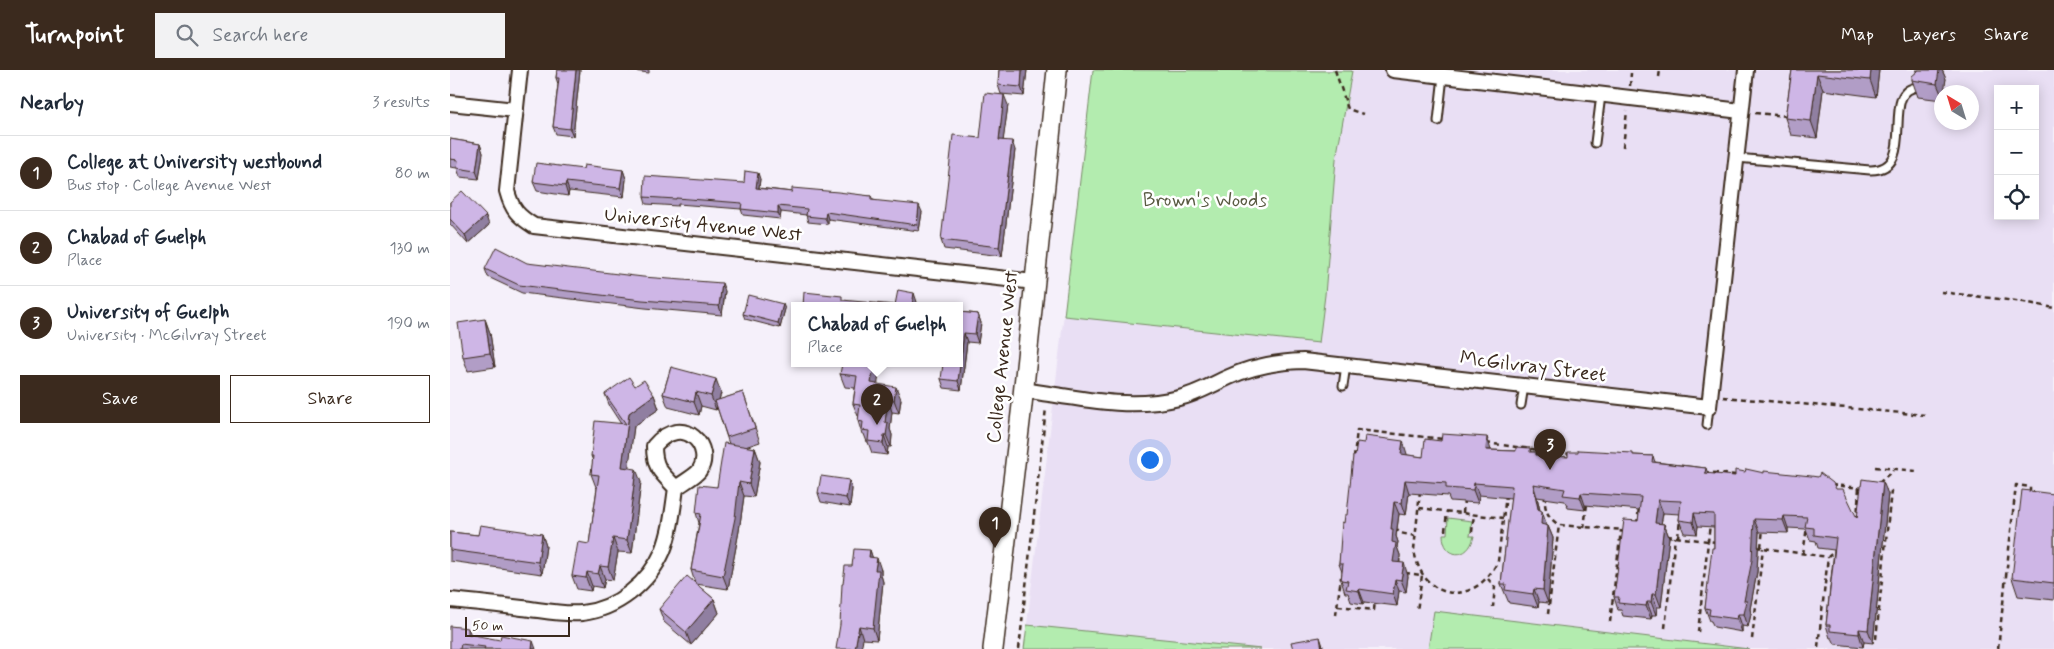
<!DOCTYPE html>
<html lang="en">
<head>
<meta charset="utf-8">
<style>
	:root { --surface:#fff; --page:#f2f2f3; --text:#1f2937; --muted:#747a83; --line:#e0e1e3; --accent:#3b2a1e }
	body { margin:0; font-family:Mynerve,sans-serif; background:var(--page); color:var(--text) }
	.controls { position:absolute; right:15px; top:15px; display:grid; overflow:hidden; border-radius:0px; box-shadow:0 2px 12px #0003 }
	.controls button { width:45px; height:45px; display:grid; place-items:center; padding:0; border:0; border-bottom:1px solid var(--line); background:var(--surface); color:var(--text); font:25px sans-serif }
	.compass { position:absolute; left:1484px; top:15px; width:45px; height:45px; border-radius:50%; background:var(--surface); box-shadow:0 2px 12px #0003; rotate:322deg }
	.scale { position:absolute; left:15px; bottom:12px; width:105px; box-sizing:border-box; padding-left:5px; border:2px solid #3b2a1e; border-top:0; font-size:14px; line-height:18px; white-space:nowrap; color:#3b2a1e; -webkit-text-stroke:4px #fff; paint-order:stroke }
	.you { position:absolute; left:699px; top:389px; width:18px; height:18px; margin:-12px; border:4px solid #fff; border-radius:50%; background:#1a73e8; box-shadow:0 0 0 8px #1a73e833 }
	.badge { display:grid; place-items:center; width:32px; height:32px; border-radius:50%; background:var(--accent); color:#fff; font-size:16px; font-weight:700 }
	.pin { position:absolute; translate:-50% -41px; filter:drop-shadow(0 1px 2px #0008) }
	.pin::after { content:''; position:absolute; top:26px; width:18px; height:15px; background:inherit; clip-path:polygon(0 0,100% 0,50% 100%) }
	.popup { position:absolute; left:341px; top:232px; width:172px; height:65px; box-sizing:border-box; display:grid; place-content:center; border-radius:0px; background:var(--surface); filter:drop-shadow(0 1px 4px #0005); font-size:16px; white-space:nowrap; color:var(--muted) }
	.popup b { font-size:19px; color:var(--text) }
	.popup::after { content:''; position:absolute; left:50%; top:100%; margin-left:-10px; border:10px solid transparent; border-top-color:var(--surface) }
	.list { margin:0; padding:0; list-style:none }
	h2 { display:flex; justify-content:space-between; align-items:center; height:65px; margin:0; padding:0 20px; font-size:21px }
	h2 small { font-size:16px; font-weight:400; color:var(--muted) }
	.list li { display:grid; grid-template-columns:32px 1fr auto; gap:15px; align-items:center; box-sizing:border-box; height:75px; padding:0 20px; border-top:1px solid var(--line) }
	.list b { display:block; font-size:19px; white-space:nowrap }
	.list p { margin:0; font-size:16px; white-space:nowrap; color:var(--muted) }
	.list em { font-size:16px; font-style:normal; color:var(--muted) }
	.actions { display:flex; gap:10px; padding:15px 20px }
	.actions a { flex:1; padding:11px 0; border:1px solid var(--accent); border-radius:0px; text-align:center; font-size:18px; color:var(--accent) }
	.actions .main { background:var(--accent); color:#fff }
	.icon { flex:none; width:28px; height:28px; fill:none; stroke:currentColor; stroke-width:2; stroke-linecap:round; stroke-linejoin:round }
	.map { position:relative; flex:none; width:1604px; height:579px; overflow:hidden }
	header { display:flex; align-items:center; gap:30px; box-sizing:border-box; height:70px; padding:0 25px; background:var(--accent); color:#fff }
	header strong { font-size:24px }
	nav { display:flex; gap:28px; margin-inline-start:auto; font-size:18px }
	.search { width:350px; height:45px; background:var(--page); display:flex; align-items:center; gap:12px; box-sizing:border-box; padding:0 18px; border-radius:0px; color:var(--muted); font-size:19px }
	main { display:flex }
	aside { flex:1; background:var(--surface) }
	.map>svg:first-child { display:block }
	.built { fill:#e9dff4; fill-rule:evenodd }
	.green { fill:#b3ecaf; stroke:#778b66 }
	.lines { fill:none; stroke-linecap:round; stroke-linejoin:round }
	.lane-casing { stroke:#3b2a1e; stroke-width:11 }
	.street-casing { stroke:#3b2a1e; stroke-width:18 }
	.secondary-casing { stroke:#3b2a1e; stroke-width:22 }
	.path { stroke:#3b2a1e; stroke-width:2.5; stroke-dasharray:5 4; stroke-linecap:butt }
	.lane { stroke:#fff; stroke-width:7 }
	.street { stroke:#fff; stroke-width:14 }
	.secondary { stroke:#fff; stroke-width:19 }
	.wall { fill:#b19dc6; stroke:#3b2a1e }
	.shaded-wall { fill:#907fa1; stroke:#3b2a1e }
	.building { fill:#ceb6e6; stroke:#3b2a1e }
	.labels { text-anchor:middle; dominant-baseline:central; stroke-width:5; stroke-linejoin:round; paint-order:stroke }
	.park-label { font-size:20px; fill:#595a42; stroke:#fff }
	.street-label { font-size:20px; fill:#3b2a1e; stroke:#fff }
</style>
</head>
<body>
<header>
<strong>Turnpoint</strong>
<div class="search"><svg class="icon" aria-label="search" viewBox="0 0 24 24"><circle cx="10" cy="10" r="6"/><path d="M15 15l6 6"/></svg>Search here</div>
<nav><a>Map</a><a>Layers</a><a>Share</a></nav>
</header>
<main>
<aside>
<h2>Nearby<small>3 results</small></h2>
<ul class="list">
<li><span class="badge">1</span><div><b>College at University westbound</b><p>Bus stop · College Avenue West</p></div><em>80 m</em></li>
<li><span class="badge">2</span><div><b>Chabad of Guelph</b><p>Place</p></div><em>130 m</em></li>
<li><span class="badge">3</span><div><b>University of Guelph</b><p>University · McGilvray Street</p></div><em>190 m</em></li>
</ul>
<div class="actions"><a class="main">Save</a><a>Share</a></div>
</aside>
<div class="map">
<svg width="1604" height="579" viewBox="0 0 1604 579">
	<rect width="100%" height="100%" fill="#f5f0fa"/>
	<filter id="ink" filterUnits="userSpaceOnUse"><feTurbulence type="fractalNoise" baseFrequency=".02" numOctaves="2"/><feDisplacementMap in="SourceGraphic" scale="10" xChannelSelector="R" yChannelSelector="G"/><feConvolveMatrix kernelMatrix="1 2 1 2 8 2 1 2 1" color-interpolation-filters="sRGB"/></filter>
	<g filter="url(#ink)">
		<path class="built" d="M643 0H1604V579H574ZM1548 19H1585V146H1548ZM1492 22H1522V52H1492Z"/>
		<g class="green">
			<polygon points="643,0 902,1 886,89 875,225 869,273 614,246"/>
			<path d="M998 448 1022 451 1020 466H1024C1019 491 993 489 993 464H997Z"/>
			<polygon points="984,541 1299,579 978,579"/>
			<polygon points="577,555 811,579 574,579"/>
		</g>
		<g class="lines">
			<defs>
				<g id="lane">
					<polyline points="988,51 993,6"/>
					<polyline points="1145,73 1151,25"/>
					<path d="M1287 88 1420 100C1471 101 1427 18 1469 17"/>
					<polyline points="893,316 896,295"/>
					<polyline points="1071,335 1074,316"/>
					<polyline points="1257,355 1259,337"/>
				</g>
				<g id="street">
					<path d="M70 0 57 121C62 140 68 146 84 156L584 212"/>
					<polyline points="943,0 1291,41"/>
					<polyline points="0,33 66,40"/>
					<path d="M573 320C624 327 678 341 729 328 747 324 763 314 779 307 803 296 827 292 853 291L1259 337 1296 0"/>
					<path d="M0 530C24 532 48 535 72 538 91 540 112 545 132 543 167 539 199 513 213 481 221 461 223 439 226 418 232 413 244 407 249 401 265 379 234 341 204 376 204 398 211 403 226 418"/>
				</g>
				<polyline id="secondary" points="543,579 572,335 607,0"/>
			</defs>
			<use href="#lane" class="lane-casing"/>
			<use href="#street" class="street-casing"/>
			<use href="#secondary" class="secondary-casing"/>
			<g class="path">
				<polyline points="885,0 898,39 913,44"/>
				<polyline points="1209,7 1210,0"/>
				<polyline points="1180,16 1181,3"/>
				<polyline points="1305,43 1337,46"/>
				<polyline points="1173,77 1177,41"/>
				<polyline points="1491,222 1574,232 1604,238"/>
				<polyline points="1273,327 1475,345"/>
				<polyline points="1036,373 1120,384"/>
				<polyline points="904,388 907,360 994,369"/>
				<polyline points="1425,397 1467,401"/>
				<polyline points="1254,402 1286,405"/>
				<polyline points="1429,413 1443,400"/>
				<polyline points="1381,415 1413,418"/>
				<path d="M970 421 964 480C972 532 1025 538 1048 491L1056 425"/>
				<path d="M1095 425C1094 439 1097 447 1109 455L1174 460"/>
				<polyline points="969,438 1053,448"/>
				<polyline points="1013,443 1014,430"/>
				<polyline points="1407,450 1409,417"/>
				<polyline points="1187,454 1189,437"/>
				<polyline points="945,458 950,463 965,466"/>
				<polyline points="1134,458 1137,434"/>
				<polyline points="995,461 997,441"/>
				<polyline points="1022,462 1024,444"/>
				<polyline points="1217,466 1266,472"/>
				<polyline points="1228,467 1230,450"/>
				<polyline points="1306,477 1378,487 1385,481"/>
				<polyline points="1311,477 1313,459"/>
				<polyline points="1353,484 1357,457"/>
				<polyline points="955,503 972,505 967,541"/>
				<polyline points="1038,509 1045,517 1043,537"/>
				<polyline points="888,536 924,540 925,531"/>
				<polyline points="1098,544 1109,455"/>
				<polyline points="886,545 891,507"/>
				<polyline points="1160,552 1171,460"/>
				<polyline points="1215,558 1225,467"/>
				<polyline points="1248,562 1260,454"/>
				<polyline points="1302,569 1313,478"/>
				<polyline points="1426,569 1441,421 1433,420"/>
				<polyline points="1368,577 1378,487"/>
				<polyline points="569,579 596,338"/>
				<polyline points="1548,579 1566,415 1580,417 1580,424"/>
			</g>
			<use href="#lane" class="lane"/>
			<use href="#street" class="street"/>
			<use href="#secondary" class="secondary"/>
		</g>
		<g class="wall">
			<polygon points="107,0 130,0 123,66 106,64 103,57 108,14 106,8"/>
			<polygon points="175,0 199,0 199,3"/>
			<polygon points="549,0 577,0 574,26 551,24 548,15"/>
			<polygon points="1342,0 1429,0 1426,27 1373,20 1367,68 1341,65 1335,48"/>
			<polygon points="1466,0 1492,0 1496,9 1492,22 1492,30 1468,27 1462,10 1466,2"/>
			<polygon points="558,35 553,70 565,80 552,186 494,179 491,170 530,68"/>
			<polygon points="0,69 30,74 33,83 29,109 10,107 7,98 0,97"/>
			<polygon points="133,99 173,100 176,109 174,127 119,121 118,126 87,121 83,112"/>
			<polygon points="310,109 309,118 342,122 421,126 423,130 472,142 469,161 378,149 378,154 358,152 356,145 331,142 330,149 293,145 291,139 228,134 228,136 196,134 194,127 294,113"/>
			<polygon points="0,132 39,155 18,174 0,154"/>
			<polygon points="35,199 275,221 272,245 195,238 72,223 38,207"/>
			<polygon points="335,239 330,258 295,249 293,244"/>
			<polygon points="510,242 528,244 531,253 528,273 517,272 511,320 494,318 491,309"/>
			<polygon points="35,249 40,263 45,297 18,301 13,287"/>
			<polygon points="221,297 271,323 269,330 293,322 310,372 295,377 305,378 310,392 304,427 294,426 289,461 278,519 246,514 264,529 269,543 241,575 214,552 209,539 245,513 241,500 249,453 246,443 267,417 279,374 267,337 266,340 251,336 249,345 218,337 213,324"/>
			<polygon points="390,304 429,304 427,314 451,329 449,343 442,342 440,359 442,365 441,377 438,377 437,385 422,383 418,372 417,372 414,364 412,364 408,351 409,346 408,346 403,334 405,318 395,317"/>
			<polygon points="185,316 204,325 209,339 184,356 178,398 191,412 182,483 168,482 163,510 155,509 153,518 142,516 141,521 127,519 122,506 139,474 147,418 146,417 141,404 143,391 141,386 171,354 160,337 155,324"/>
			<polygon points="991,371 1041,380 1066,381 1080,378 1081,382 1086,382 1087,385 1118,387 1183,385 1203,386 1205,392 1256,398 1258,404 1407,448 1438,424 1423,573 1414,572 1413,577 1385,574 1382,568 1380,568 1376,555 1384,480 1368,478 1366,471 1360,470 1356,459 1338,458 1338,463 1309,462 1307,502 1300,539 1301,544 1298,557 1292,556 1292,562 1264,557 1261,551 1260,551 1255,538 1264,478 1264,457 1248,456 1247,464 1234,463 1229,450 1230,444 1213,443 1211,454 1214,454 1219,467 1211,537 1207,537 1206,545 1202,545 1201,549 1173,546 1171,540 1168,540 1164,527 1188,451 1190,440 1135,435 1135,440 1118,438 1115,431 1087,427 1090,440 1096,453 1096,455 1098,456 1103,468 1098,533 1089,532 1088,537 1059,533 1051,514 1061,428 1029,425 1028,433 1000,431 998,426 959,423 956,445 949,444 946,466 948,472 947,477 950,485 950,492 958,506 956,522 949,521 947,536 914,532 913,534 901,532 898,523 895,523 891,510 892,502 889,494 894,453 897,445 957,384 957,385 973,387"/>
			<polygon points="399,410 402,419 400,437 371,432 368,423"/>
			<polygon points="1604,424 1604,530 1568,526 1562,508"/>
			<polygon points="0,462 28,465 92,464 96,476 92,504 0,491"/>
			<polygon points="420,480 422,487 431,500 431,505 433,512 427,570 413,569 390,555 402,496"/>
			<polygon points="18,558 21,565 86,579 0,579"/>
		</g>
		<g class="shaded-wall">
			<polygon points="126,0 130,0 123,66 120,59"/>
			<polygon points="572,0 577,0 574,26 571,17"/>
			<polygon points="1421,0 1429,0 1426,27 1420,10"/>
			<polygon points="1487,0 1492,0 1496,9 1494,22 1492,22 1492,26 1487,14"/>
			<polygon points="1367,4 1373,20 1367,68 1361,51"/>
			<polygon points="554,25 558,35 552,79 549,70"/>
			<polygon points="562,71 565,80 552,186 549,177"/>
			<polygon points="30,74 33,83 29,109 26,101"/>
			<polygon points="173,100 176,109 174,127 170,118"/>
			<polygon points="308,103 310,109 308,124 306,118"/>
			<polygon points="116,112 119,121 118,126 115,116"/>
			<polygon points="469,135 472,142 469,161 467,155"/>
			<polygon points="328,136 331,142 330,149 328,143"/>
			<polygon points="376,142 378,149 378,154 375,148"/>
			<polygon points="36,146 39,155 18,174 15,165"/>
			<polygon points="272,213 275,221 272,245 269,236"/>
			<polygon points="464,223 467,232 466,236 462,236"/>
			<polygon points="333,234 335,239 330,258 328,253"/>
			<polygon points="528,244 531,253 528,273 525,264"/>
			<polygon points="35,249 40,263 45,297 40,283"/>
			<polygon points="514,263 517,272 511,320 508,311"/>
			<polygon points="424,294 425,294 429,304 426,326 421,313"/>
			<polygon points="266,309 271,323 266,340 261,326"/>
			<polygon points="446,317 451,329 449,343 444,330"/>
			<polygon points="246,322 251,336 249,345 244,332"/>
			<polygon points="204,325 209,339 184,356 177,411 172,397 179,343"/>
			<polygon points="438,329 442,342 440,359 442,365 441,377 436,365 435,352"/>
			<polygon points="434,365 438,377 437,385 433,373"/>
			<polygon points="1037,367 1041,380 1036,380"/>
			<polygon points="953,371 957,384 956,397 951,384"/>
			<polygon points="305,378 310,392 304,427 299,414"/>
			<polygon points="186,399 191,412 182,483 177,470"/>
			<polygon points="399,410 402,419 400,437 396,428"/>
			<polygon points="955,410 959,423 956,445 952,433"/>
			<polygon points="289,412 294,426 289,461 278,519 273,506"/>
			<polygon points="1433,412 1438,424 1423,573 1418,560"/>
			<polygon points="1024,413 1029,425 1028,433 1023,420"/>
			<polygon points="1083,414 1087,427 1091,446 1092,441 1096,453 1095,467 1091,454"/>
			<polygon points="1131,423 1135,435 1135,440 1130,427"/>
			<polygon points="1208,430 1213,443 1209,466 1205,453"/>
			<polygon points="944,432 949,444 946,466 948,472 947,477 950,485 948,504 943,492 941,459"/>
			<polygon points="1244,443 1248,456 1247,464 1243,452"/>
			<polygon points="1334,446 1338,458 1338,463 1333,450"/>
			<polygon points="1304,449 1309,462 1307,502 1300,539 1301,544 1298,557 1294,544 1294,531"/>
			<polygon points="1214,454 1219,467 1211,537 1206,524"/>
			<polygon points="1098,456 1103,468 1098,533 1093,520"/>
			<polygon points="92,464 96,476 92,504 88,492"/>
			<polygon points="163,468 168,482 163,510 158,497"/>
			<polygon points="420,480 424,492 419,487"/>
			<polygon points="427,488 431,500 431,505 433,512 427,570 423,558 425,500"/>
			<polygon points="954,493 958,506 956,522 951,510"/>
			<polygon points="150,496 155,509 153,518 148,504"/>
			<polygon points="137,502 142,516 141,521 136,508"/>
			<polygon points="945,509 949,521 947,536 943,524"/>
			<polygon points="909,519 914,532 913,534 909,521"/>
			<polygon points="1084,519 1089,532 1088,537 1083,524"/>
			<polygon points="1202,524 1207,537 1206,545 1201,532"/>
			<polygon points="264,529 269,543 241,575 236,562"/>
			<polygon points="1197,532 1202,545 1201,549 1196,536"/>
			<polygon points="1288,544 1292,556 1292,562 1287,549"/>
			<polygon points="409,556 413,569 411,579 405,579"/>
			<polygon points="1409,559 1414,572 1413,577 1409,564"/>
			<polygon points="870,567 874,579 872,579"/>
			<polygon points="83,571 86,579 82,579"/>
		</g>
		<g class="building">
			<polygon points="107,0 126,0 120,59 103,57 109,8 106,8"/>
			<polygon points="549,0 572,0 571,17 548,15"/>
			<polygon points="1342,0 1421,0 1420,10 1367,4 1361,51 1335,48"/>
			<polygon points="1468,0 1489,0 1487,14 1462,10 1462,6 1468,1"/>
			<polygon points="535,23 554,25 549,70 562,71 549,177 491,170 503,65 530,68"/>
			<polygon points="0,69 30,74 26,101 7,98 8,90 0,89"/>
			<polygon points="86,93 133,99 134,95 173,100 170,118 116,112 115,116 83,112"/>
			<polygon points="295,101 308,103 306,118 342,122 342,118 388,122 421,126 421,130 469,135 467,155 376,142 375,148 356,146 357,139 328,136 328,143 291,139 292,133 226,128 226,129 194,127 195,106 294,113"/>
			<polygon points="12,121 36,146 15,165 0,149 0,132"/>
			<polygon points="46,177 77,193 193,207 272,213 269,236 192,230 69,215 35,199"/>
			<polygon points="448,220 464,223 462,236 353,236 354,222 392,226 392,230 445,235"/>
			<polygon points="298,225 333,234 328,253 293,244"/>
			<polygon points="510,242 528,244 525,264 514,263 508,311 491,309 493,294 510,294"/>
			<polygon points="35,249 40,283 13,287 8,253"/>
			<polygon points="392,294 424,294 421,313 446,317 444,330 438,329 435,352 438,353 436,365 434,365 433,373 418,371 419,361 412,360 413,352 408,351 410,335 403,334 407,306 390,304"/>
			<polygon points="221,297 266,309 261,326 246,322 244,332 213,324"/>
			<polygon points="179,307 185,316 194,310 204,325 179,343 172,397 186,399 177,470 163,468 158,497 150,496 148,504 137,502 136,508 122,506 128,472 139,474 149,405 141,404 143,386 141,386 145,351 176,354 155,324"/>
			<polygon points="293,322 305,358 277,367 265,331"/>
			<polygon points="992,364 1037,367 1036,380 1066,381 1066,377 1080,378 1080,382 1086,382 1086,385 1118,387 1118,382 1128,382 1128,380 1183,383 1183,385 1203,386 1202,392 1256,398 1255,403 1285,406 1285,400 1295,402 1296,399 1314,403 1314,401 1361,406 1368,407 1370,403 1383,413 1386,419 1393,419 1407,448 1412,409 1433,412 1418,560 1409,559 1409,564 1380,561 1380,555 1376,555 1386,468 1364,465 1364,458 1355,457 1357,447 1334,446 1333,450 1304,449 1302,490 1294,531 1297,531 1294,544 1288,544 1287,549 1259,545 1260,539 1255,538 1262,478 1264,478 1264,444 1244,443 1243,452 1229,450 1231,431 1208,430 1205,453 1214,454 1206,524 1202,524 1201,532 1197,532 1196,536 1168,533 1169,527 1164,527 1174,450 1188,451 1191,427 1131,423 1130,427 1113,425 1115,419 1083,414 1088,439 1092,441 1091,454 1098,456 1093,520 1084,519 1083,524 1055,520 1056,514 1051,514 1062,416 1024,413 1023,420 996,418 996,413 955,410 952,433 944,432 941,459 943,459 942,472 946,473 943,492 954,493 951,510 945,509 943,524 909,519 909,521 896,519 898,511 891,510 893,494 889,494 892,452 894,453 895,445 897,445 903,386 905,386 907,372 914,373 915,366 953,371 951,384 973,387 975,369 991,371"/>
			<polygon points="274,373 305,378 299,414 289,412 285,448 273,506 241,500 251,444 246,443 249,415 267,417"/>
			<polygon points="371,406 399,410 396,428 368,423"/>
			<polygon points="1572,420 1604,424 1604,513 1562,508"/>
			<polygon points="30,455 92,464 88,492 0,480 0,462 28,465"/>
			<polygon points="404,479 420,480 419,487 427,488 425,500 429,500 423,558 409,556 405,579 386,579 390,555 392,514 393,514 395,496 402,496"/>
			<polygon points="237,506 264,529 236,562 209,539"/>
			<polygon points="0,556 18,558 18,564 50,570 51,565 83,571 82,579 34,579 35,577 11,574 10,579 0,579"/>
			<polygon points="870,567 872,579 843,579 841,572"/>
		</g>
	</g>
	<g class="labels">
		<g class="park-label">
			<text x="755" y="130">Brown's Woods</text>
		</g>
		<g class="street-label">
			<text transform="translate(253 155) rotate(6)">University Avenue West</text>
			<text transform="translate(553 287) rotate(-84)">College Avenue West</text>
			<text transform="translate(1083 297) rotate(7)">McGilvray Street</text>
		</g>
	</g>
</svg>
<div class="controls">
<button>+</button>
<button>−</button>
<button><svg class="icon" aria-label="locate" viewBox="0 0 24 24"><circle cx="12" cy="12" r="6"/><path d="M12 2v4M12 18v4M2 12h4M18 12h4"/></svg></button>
</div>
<svg class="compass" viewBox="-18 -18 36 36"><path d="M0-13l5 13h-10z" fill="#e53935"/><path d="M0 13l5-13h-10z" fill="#747a83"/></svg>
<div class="scale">50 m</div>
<div class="you"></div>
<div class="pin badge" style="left:545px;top:478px">1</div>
<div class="pin badge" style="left:427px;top:355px">2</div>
<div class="popup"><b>Chabad of Guelph</b>Place</div>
<div class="pin badge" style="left:1100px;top:400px">3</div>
</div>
</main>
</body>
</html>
